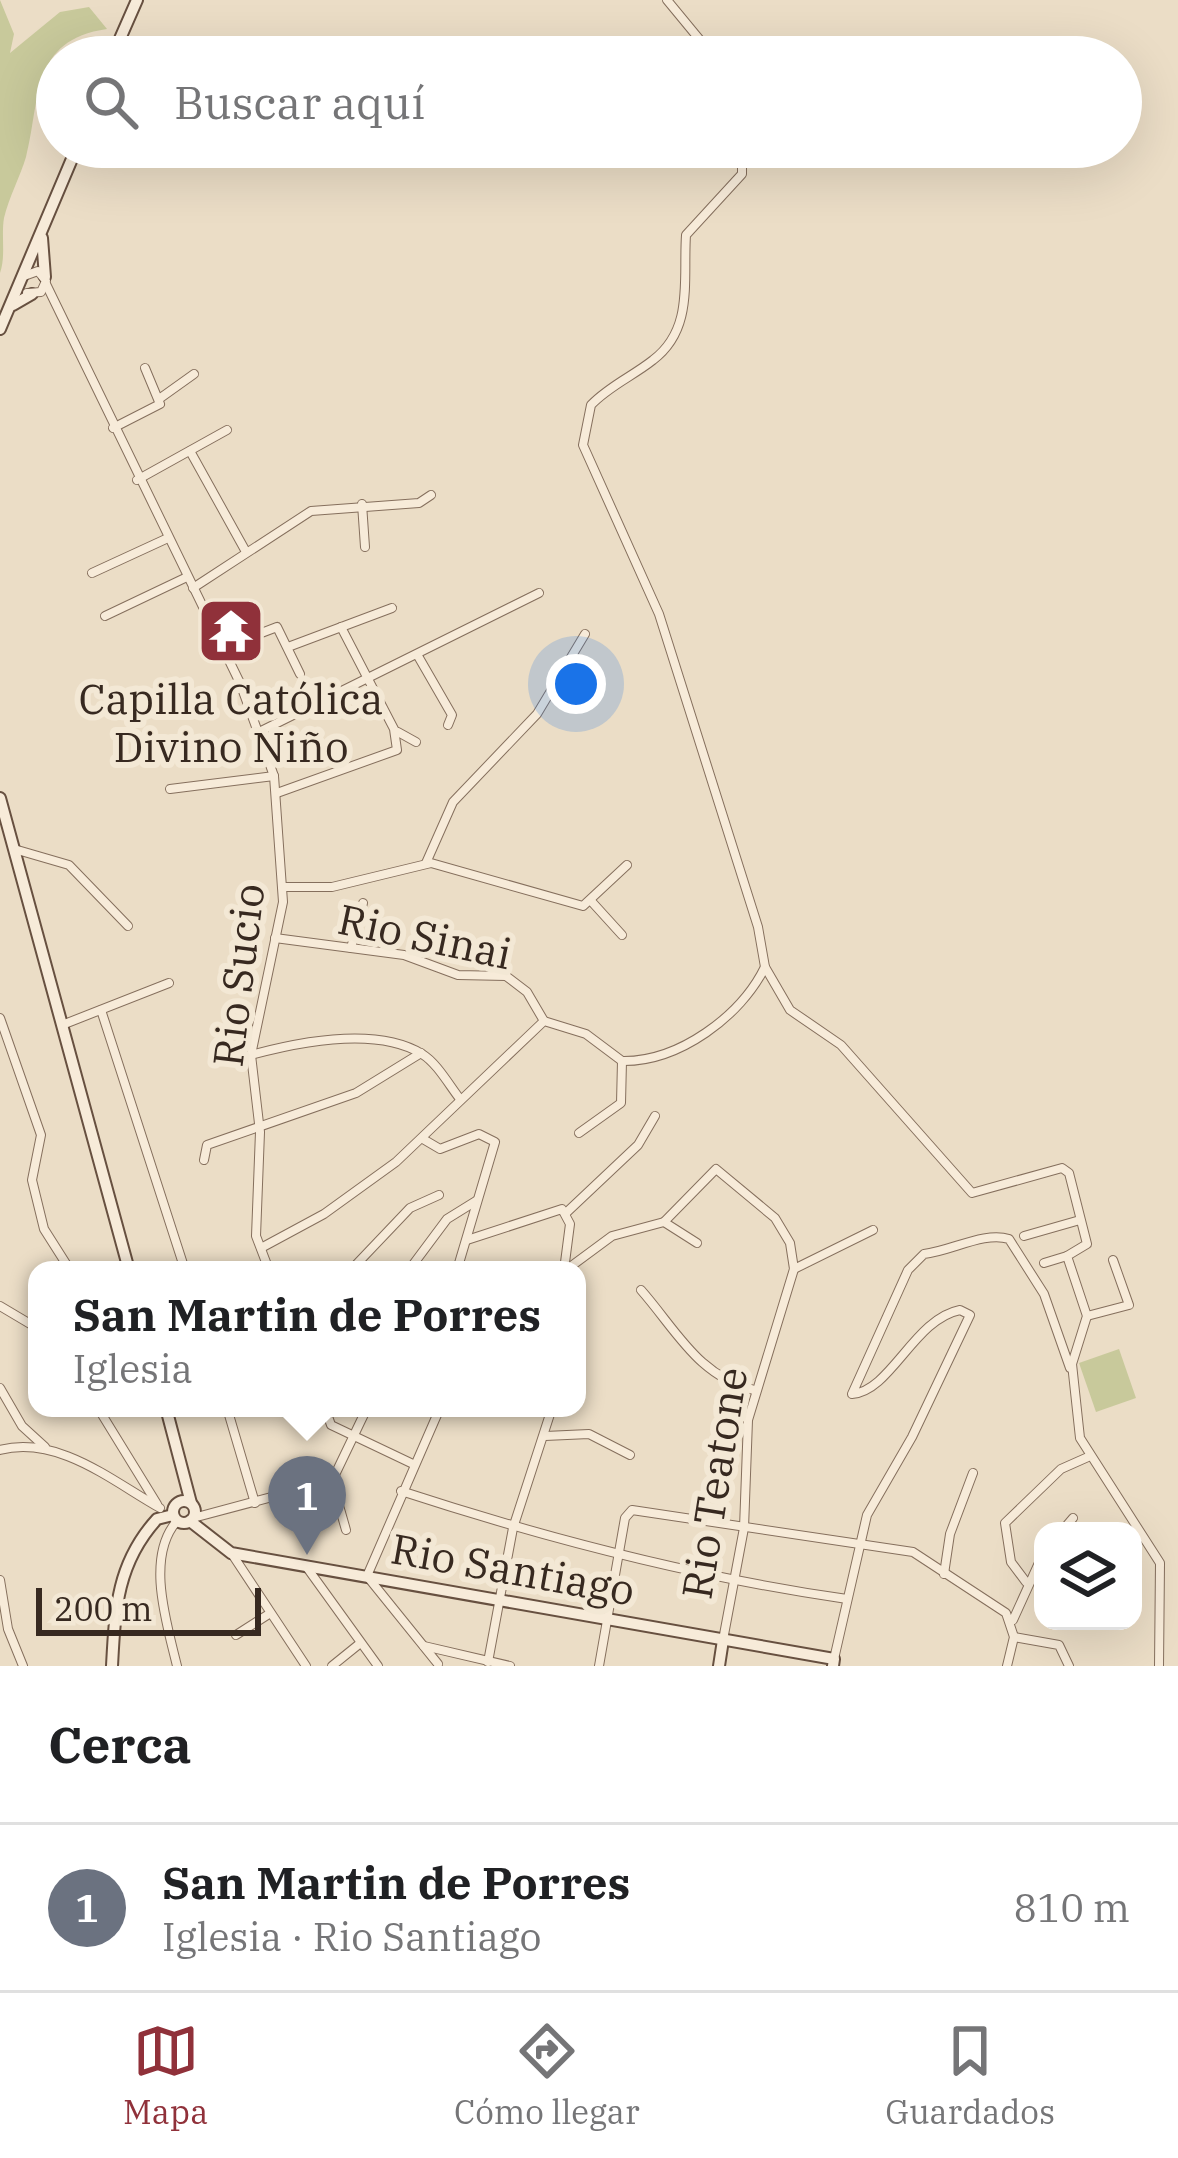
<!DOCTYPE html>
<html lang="es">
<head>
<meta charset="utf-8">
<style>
	:root { --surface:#fff; --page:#f2f2f2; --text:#202124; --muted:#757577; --line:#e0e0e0; --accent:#90313a }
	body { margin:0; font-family:"IBM Plex Serif",serif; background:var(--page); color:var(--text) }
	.controls { position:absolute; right:36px; bottom:36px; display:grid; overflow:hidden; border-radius:24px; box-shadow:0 12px 48px #0002 }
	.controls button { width:108px; height:108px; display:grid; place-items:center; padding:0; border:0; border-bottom:3px solid var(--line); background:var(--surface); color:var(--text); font:60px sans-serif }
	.scale { position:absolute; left:36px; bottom:30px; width:225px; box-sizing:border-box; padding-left:12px; border:6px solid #372920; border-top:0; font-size:33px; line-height:42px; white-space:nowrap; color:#372920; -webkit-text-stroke:9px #f3e8d5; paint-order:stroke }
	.you { position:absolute; left:576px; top:684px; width:42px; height:42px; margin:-30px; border:9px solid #fff; border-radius:50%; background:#1a73e8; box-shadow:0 0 0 18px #1a73e833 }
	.badge { display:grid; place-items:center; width:78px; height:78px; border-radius:50%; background:var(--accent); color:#fff; font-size:39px; font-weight:700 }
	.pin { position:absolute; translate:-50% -99px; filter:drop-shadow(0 3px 6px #0008) }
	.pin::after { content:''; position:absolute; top:63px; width:42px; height:36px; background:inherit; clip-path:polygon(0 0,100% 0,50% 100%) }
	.popup { position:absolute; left:28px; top:1261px; width:558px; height:156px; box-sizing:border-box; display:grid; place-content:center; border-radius:24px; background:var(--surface); filter:drop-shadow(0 3px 9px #0005); font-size:39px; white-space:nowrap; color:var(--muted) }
	.popup b { font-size:45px; color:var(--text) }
	.popup::after { content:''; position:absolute; left:50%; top:100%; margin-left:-24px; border:24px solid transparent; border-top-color:var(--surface) }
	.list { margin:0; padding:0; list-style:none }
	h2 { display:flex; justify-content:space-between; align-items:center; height:156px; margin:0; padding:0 48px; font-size:51px }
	h2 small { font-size:39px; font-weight:400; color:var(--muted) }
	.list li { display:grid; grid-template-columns:78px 1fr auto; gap:36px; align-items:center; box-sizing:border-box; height:168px; padding:0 48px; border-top:3px solid var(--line) }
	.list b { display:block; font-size:45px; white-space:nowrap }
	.list p { margin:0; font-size:39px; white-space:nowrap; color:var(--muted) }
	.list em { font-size:39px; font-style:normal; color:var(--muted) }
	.icon { flex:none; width:66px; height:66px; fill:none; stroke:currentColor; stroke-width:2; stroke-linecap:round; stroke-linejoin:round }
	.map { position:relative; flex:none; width:1178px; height:1666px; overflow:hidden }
	.search { position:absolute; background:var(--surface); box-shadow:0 12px 48px #0002; left:36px; right:36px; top:36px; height:132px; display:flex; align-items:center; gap:30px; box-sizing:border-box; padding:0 42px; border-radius:66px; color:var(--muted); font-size:45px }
	.sheet { height:324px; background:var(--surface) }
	nav { display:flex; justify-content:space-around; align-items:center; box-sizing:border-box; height:168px; border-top:3px solid var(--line); background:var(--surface); font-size:33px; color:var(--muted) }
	nav a { display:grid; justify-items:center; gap:6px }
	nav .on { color:var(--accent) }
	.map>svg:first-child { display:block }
	.green { fill:#c8c99b }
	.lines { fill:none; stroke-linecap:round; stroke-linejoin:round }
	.street-casing { stroke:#856f5d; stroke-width:10 }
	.secondary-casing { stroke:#675040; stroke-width:14 }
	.street { stroke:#f7ebd9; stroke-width:8 }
	.secondary { stroke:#f7ebd9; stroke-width:10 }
	.labels { text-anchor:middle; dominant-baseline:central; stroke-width:12; stroke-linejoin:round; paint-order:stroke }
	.poi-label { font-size:42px; fill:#372920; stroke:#f3e8d5 }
	.street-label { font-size:42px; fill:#372920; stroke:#f3e8d5 }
</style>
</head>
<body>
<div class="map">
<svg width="1178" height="1666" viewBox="0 0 1178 1666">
	<rect width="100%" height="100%" fill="#ebddc6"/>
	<g class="green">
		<path d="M0 0 14 34 10 53 60 12 89 7 107 29C30 40 41 99 26 157 20 177 9 197 4 218 1 236 6 256 0 273Z"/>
		<polygon points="1119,1349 1136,1398 1096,1412 1079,1363"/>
	</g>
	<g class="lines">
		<defs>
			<g id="street">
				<polyline points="667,0 714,57"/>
				<path d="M742 147V174L686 235C683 280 694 329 653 360 633 376 609 386 591 405L583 445 659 614 758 927 765 967 790 1010 841 1045 972 1193 1062 1168 1069 1173 1087 1244 1067 1256 1087 1316 1072 1364 1080 1438 1160 1563 1159 1666"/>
				<polyline points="24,276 38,271 46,281 41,292 27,293"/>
				<polyline points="46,284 240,683 274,776 283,902 251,1055 260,1132 256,1236 269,1270"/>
				<polyline points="159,399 194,374"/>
				<polyline points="113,428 160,404 145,368"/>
				<polyline points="190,451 245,550"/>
				<polyline points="137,480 227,430"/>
				<polyline points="362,504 365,547"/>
				<polyline points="92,573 168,538"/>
				<polyline points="193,588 311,511 419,503 431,495"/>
				<polyline points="105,616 187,577"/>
				<polyline points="288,647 392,608"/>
				<polyline points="222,648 277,627 300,674"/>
				<polyline points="418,656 452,715 448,725"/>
				<polyline points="259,732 539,593"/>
				<polyline points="398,732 416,742"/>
				<polyline points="170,789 274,776"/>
				<polyline points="277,793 397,750 394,729 341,627"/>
				<polyline points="14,849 69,865 128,926"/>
				<polyline points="426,863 453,802 537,714 585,634"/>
				<polyline points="283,887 332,887 431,863 583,906 627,865"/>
				<polyline points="592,902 622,935"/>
				<polyline points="275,938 404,955 458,975 506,976 527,992 544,1021"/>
				<polyline points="351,948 363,903"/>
				<polyline points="101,1010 185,1270"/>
				<polyline points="0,1018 41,1135 32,1180 44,1229 70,1270"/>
				<polyline points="62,1025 169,983"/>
				<path d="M251 1055C299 1042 376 1026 422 1054 437 1063 449 1085 460 1099"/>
				<polyline points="579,1133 621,1103 622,1061"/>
				<polyline points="423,1139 440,1149 479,1134 495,1142 457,1270"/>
				<polyline points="204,1160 207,1145 356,1093 421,1053"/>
				<polyline points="567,1212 638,1145 655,1116"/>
				<polyline points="664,1222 697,1243"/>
				<polyline points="1024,1236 1080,1220"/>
				<polyline points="467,1240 562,1209 570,1224 564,1270"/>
				<path d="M261 1248 324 1214 396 1162 544 1021 586 1034 622 1061C679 1062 741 1016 765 967"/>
				<polyline points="1044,1263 1067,1256"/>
				<polyline points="794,1269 873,1230"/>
				<polyline points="351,1270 410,1208 439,1195"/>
				<polyline points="409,1270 447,1219 476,1201"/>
				<polyline points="566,1270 612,1236 664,1222 716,1169 775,1218 790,1243 794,1269 748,1420 744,1528 723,1640"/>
				<path d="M641 1290C677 1331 698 1376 754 1390"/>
				<polyline points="0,1306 37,1328"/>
				<polyline points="1087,1316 1129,1305 1113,1260"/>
				<polyline points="0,1388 22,1426 45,1447"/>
				<polyline points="98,1408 157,1504"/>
				<polyline points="227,1408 255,1503"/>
				<polyline points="325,1408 331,1425 413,1464"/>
				<polyline points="545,1436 589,1434 630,1455"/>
				<path d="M0 1450C58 1435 112 1481 160 1508"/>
				<polyline points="332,1481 346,1530"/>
				<path d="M401 1491C548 1539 694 1577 847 1599"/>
				<polyline points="193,1518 332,1481 367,1408"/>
				<path d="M177 1521C145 1557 167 1624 177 1666"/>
				<polyline points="1062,1531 1073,1518"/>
				<polyline points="232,1554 306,1666"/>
				<polyline points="308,1569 378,1666"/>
				<polyline points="944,1574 950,1534 973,1473"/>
				<polyline points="0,1580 8,1629 23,1666"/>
				<polyline points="1026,1582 1011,1562 1005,1523 1061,1469 1088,1457"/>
				<polyline points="1013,1620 1043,1554"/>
				<polyline points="236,1635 269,1614"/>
				<polyline points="1014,1637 1059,1645 1069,1666"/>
				<polyline points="424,1646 510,1666"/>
				<path d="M834 1659 867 1515 912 1437 970 1315 960 1310C914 1319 891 1391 852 1394L908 1270 924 1254C951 1251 985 1231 1009 1239L1044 1294 1070 1368"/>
				<polyline points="488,1662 513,1528 552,1408"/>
				<polyline points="438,1664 367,1576 440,1408"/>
				<polyline points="332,1666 358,1645"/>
				<polyline points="599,1666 625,1518 632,1510 913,1552 1006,1613 1014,1637 1007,1666"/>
			</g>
			<g id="secondary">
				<polyline points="112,57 137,0"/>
				<polyline points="42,238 45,277"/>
				<polyline points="13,305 32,294"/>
				<polyline points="0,329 77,147"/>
				<polyline points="0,798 129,1270"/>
				<polyline points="166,1408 191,1503"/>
				<circle cx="184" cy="1512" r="11"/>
				<polyline points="190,1521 231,1553 834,1659 833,1666"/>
				<path d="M112 1666C115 1609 117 1563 157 1519L173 1515"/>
				<polyline points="719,1666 723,1640"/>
			</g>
		</defs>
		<use href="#street" class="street-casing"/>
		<use href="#secondary" class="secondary-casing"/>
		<use href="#street" class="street"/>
		<use href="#secondary" class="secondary"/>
	</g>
	<defs>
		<symbol id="temple-square" viewBox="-11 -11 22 22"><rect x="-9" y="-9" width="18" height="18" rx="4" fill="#90313a" stroke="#f3e8d5"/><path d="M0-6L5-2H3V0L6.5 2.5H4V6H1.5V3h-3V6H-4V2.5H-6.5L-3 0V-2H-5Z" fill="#fff"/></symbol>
	</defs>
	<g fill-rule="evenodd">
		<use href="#temple-square" x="193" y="593" width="76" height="76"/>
	</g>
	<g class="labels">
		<g class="poi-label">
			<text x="231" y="698">Capilla Católica<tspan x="231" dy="48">Divino Niño</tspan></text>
		</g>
		<g class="street-label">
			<text transform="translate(425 936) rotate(12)">Rio Sinai</text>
			<text transform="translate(238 975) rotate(-83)">Rio Sucio</text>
			<text transform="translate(714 1483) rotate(-81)">Rio Teatone</text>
			<text transform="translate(513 1569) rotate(10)">Rio Santiago</text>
		</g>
	</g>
</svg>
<div class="controls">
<button><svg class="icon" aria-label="layers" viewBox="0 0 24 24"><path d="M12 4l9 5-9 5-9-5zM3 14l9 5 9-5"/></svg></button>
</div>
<div class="scale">200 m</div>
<div class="you"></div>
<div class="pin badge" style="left:307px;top:1555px;background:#6b7280">1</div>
<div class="popup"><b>San Martin de Porres</b>Iglesia</div>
<div class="search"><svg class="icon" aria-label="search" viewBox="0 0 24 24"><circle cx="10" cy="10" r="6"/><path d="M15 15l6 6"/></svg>Buscar aquí</div>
</div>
<section class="sheet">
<h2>Cerca<small></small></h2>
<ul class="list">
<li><span class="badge" style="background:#6b7280">1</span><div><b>San Martin de Porres</b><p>Iglesia · Rio Santiago</p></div><em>810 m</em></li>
</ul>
</section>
<nav>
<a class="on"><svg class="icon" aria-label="map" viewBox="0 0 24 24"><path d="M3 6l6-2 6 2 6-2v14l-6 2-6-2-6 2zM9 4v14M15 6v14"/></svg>Mapa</a>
<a><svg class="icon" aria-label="directions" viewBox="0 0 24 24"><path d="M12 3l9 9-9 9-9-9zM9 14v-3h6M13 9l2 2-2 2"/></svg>Cómo llegar</a>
<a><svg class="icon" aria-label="saved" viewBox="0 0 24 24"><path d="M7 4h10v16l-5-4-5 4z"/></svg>Guardados</a>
</nav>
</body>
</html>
